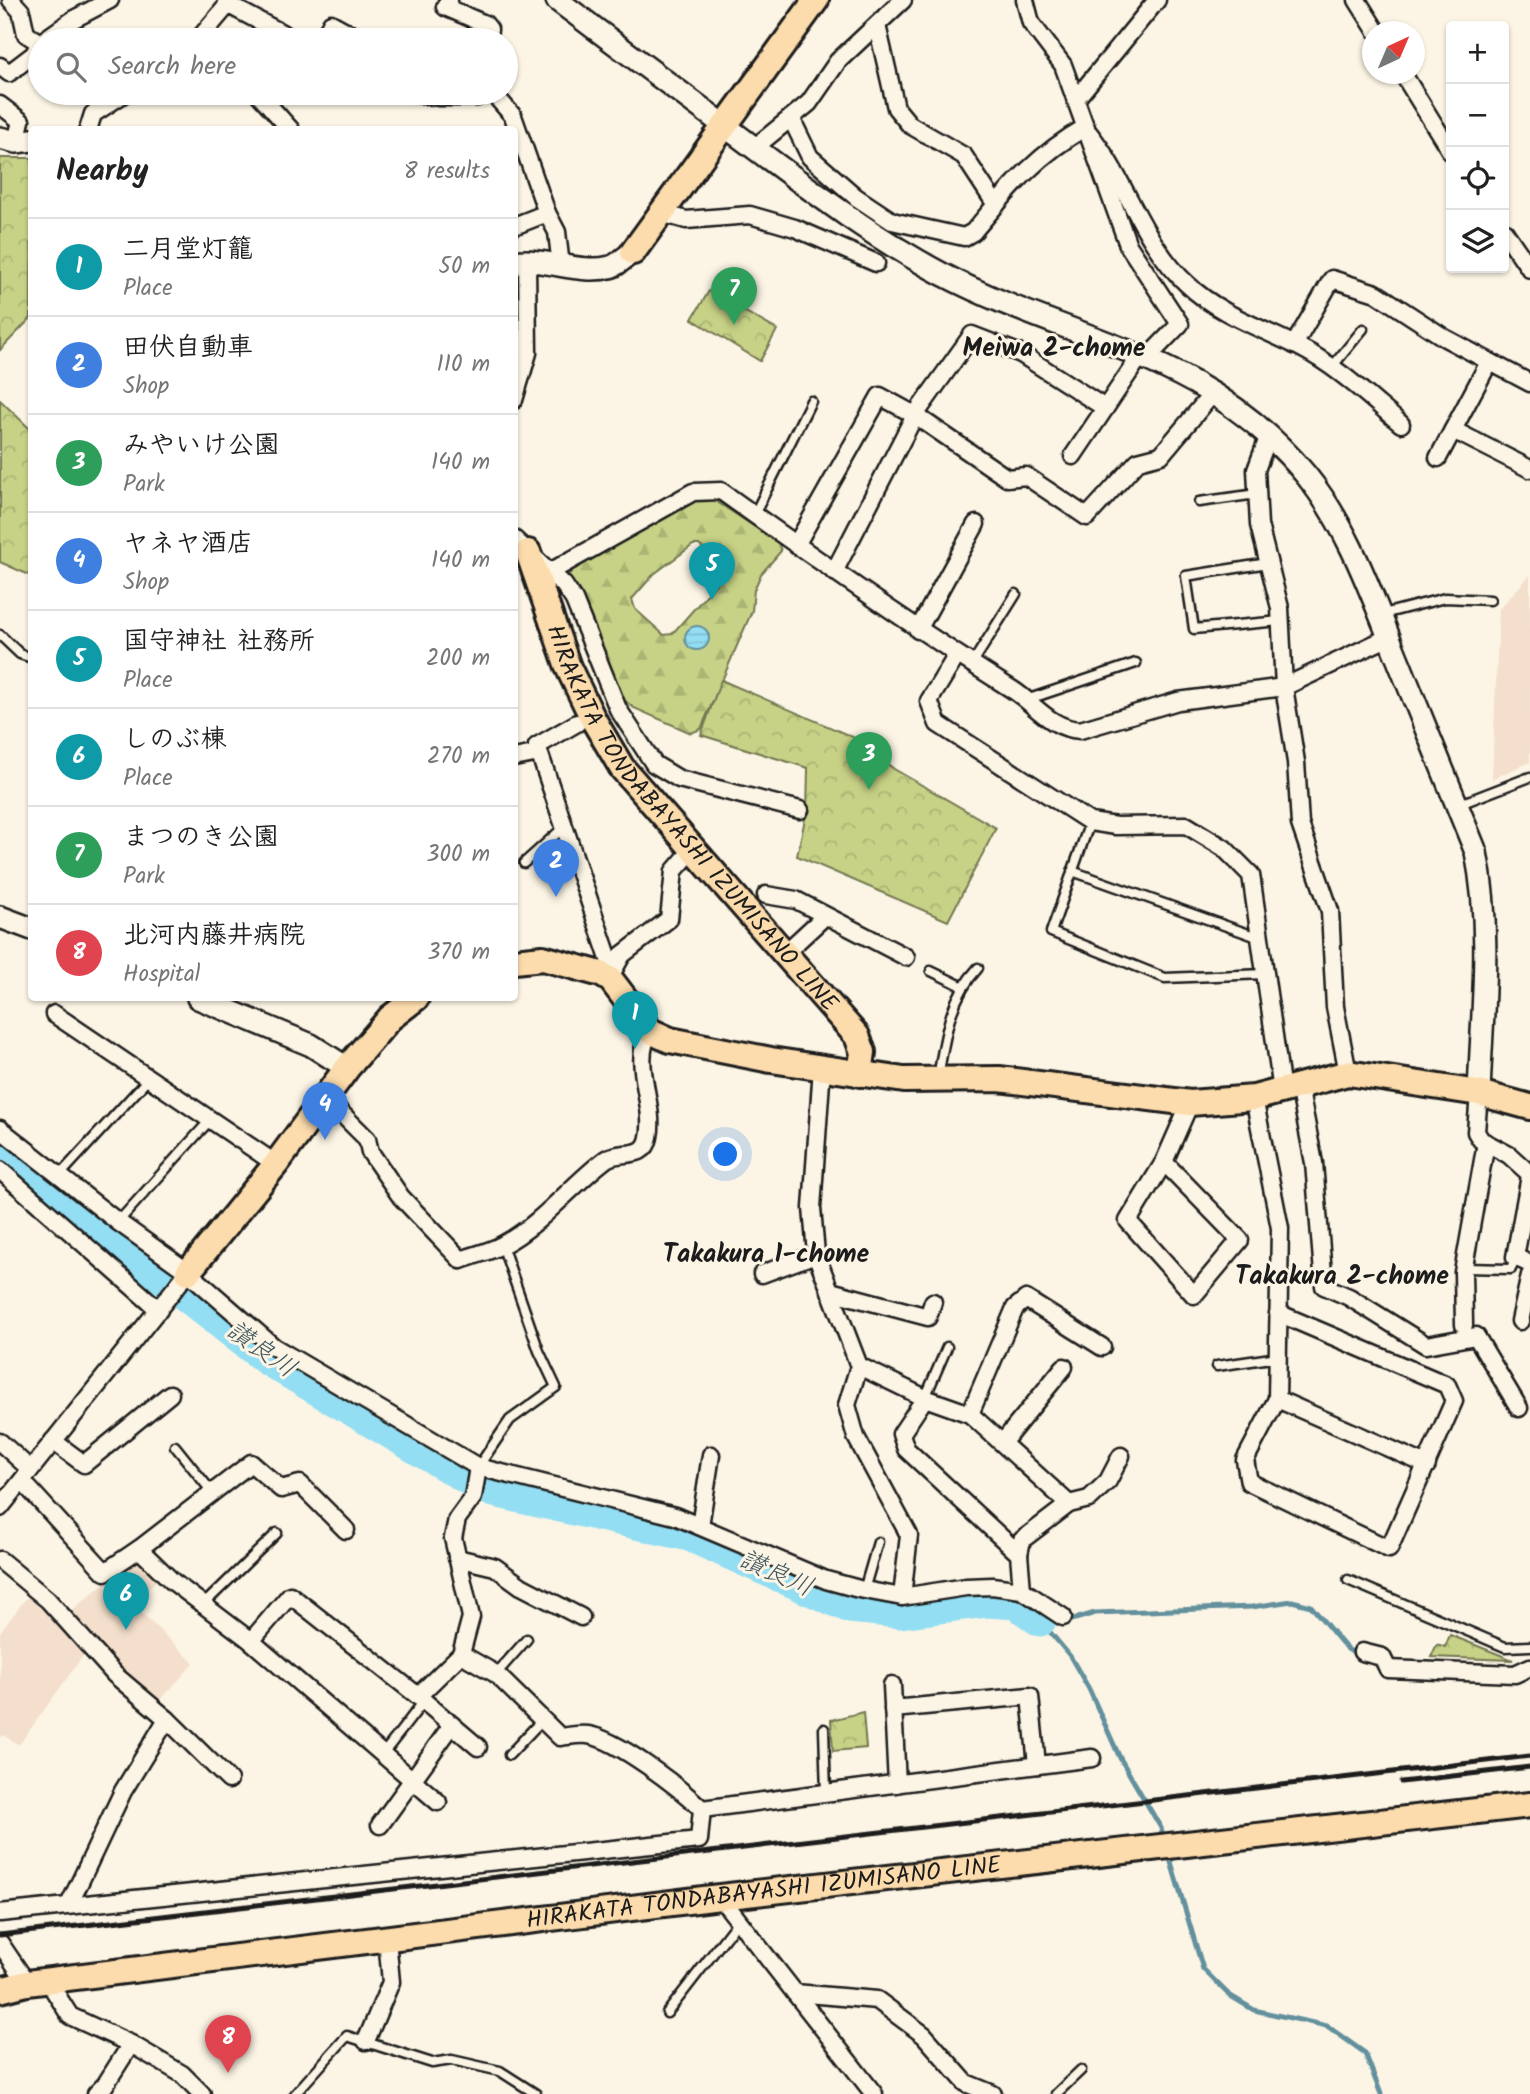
<!DOCTYPE html>
<html lang="en">
<head>
<meta charset="utf-8">
<style>
	:root { --surface:#fff; --page:#f6f6f6; --text:#222; --muted:#767676; --line:#e0e0e0; --accent:#db2777 }
	body { margin:0; font-family:Kalam,"Klee One",sans-serif; background:var(--page); color:var(--text) }
	.controls { position:absolute; right:21px; top:21px; display:grid; overflow:hidden; border-radius:7px; box-shadow:0 2px 5px #0004 }
	.controls button { width:63px; height:63px; display:grid; place-items:center; padding:0; border:0; border-bottom:2px solid var(--line); background:var(--surface); color:var(--text); font:35px sans-serif }
	.compass { position:absolute; left:1362px; top:21px; width:63px; height:63px; border-radius:50%; background:var(--surface); box-shadow:0 2px 5px #0004; rotate:44deg }
	.you { position:absolute; left:726px; top:1155px; width:24px; height:24px; margin:-18px; border:5px solid #fff; border-radius:50%; background:#1a73e8; box-shadow:0 0 0 10px #1a73e833 }
	.badge { display:grid; place-items:center; width:46px; height:46px; border-radius:50%; background:var(--accent); color:#fff; font-size:23px; font-weight:700 }
	.pin { position:absolute; translate:-50% -58px; filter:drop-shadow(0 2px 4px #0008) }
	.pin::after { content:''; position:absolute; top:37px; width:24px; height:21px; background:inherit; clip-path:polygon(0 0,100% 0,50% 100%) }
	.list { margin:0; padding:0; list-style:none }
	h2 { display:flex; justify-content:space-between; align-items:center; height:91px; margin:0; padding:0 28px; font-size:30px }
	h2 small { font-size:23px; font-weight:400; color:var(--muted) }
	.list li { display:grid; grid-template-columns:46px 1fr auto; gap:21px; align-items:center; box-sizing:border-box; height:98px; padding:0 28px; border-top:2px solid var(--line) }
	.list b { display:block; font-size:26px; white-space:nowrap }
	.list p { margin:0; font-size:23px; white-space:nowrap; color:var(--muted) }
	.list em { font-size:23px; font-style:normal; color:var(--muted) }
	.icon { flex:none; width:38px; height:38px; fill:none; stroke:currentColor; stroke-width:2; stroke-linecap:round; stroke-linejoin:round }
	.map { position:relative; flex:none; width:1530px; height:2094px; overflow:hidden }
	.search { position:absolute; background:var(--surface); box-shadow:0 2px 5px #0004; left:28px; top:28px; width:490px; height:77px; display:flex; align-items:center; gap:18px; box-sizing:border-box; padding:0 24px; border-radius:38px; color:var(--muted); font-size:26px }
	.panel { position:absolute; background:var(--surface); box-shadow:0 2px 5px #0004; left:28px; top:126px; width:490px; height:875px; border-radius:7px }
	.map>svg:first-child { display:block }
	.built { fill:#f3dfcb }
	.forest { fill:url(#forest-firs); stroke:#727751; stroke-width:2; fill-rule:evenodd }
	.park { fill:url(#park-crowns); stroke:#727751; stroke-width:2 }
	.water { fill:url(#water-rules); stroke:#63909d; stroke-width:2 }
	.lines { fill:none; stroke-linecap:round; stroke-linejoin:round }
	.stream { stroke:#63909d; stroke-width:5 }
	.river { stroke:#93def3; stroke-width:33 }
	.lane-casing { stroke:#1c1c1c; stroke-width:13 }
	.street-casing { stroke:#1c1c1c; stroke-width:21 }
	.secondary-casing { stroke:#1c1c1c; stroke-width:26 }
	.primary-casing { stroke:#1c1c1c; stroke-width:30 }
	.lane { stroke:#fcf5e5; stroke-width:8 }
	.street { stroke:#fcf5e5; stroke-width:16 }
	.secondary { stroke:#fcf5e5; stroke-width:21 }
	.primary { stroke:#fcdcac; stroke-width:24 }
	.rail { stroke:#1c1c1c; stroke-width:5 }
	.labels { text-anchor:middle; dominant-baseline:central; stroke-width:6; stroke-linejoin:round; paint-order:stroke }
	.street-label { font-size:24px; fill:#1c1c1c; stroke:#fcf5e5 }
	.neighbourhood-label { font-size:26px; font-weight:bold; fill:#1c1c1c; stroke:#fcf5e5 }
	.water-label { font-size:26px; font-style:italic; fill:#40565c; stroke:#fcf5e5 }
</style>
</head>
<body>
<div class="map">
<svg width="1530" height="2094" viewBox="0 0 1530 2094">
	<defs>
		<pattern id="forest-firs" width="22" height="20" patternUnits="userSpaceOnUse" patternTransform="scale(1.75)"><rect width="22" height="20" fill="#c7d286"/><path d="M5 1l3.5 6h-7zM16 11l3.5 6h-7z" fill="#aab473"/></pattern>
		<pattern id="park-crowns" width="20" height="18" patternUnits="userSpaceOnUse" patternTransform="scale(1.75)"><rect width="20" height="18" fill="#c7d286"/><path d="M2 6a3 3 0 1 1 6 0M12 15a3 3 0 1 1 6 0" fill="none" stroke="#aab473"/></pattern>
		<pattern id="water-rules" width="6" height="5" patternUnits="userSpaceOnUse" patternTransform="scale(1.75)"><rect width="6" height="5" fill="#93def3"/><path d="M0 2.5h6" fill="none" stroke="#7ebed0"/></pattern>
	</defs>
	<rect width="100%" height="100%" fill="#fcf5e5"/>
	<filter id="ink" filterUnits="userSpaceOnUse"><feTurbulence type="fractalNoise" baseFrequency=".0143" numOctaves="2"/><feDisplacementMap in="SourceGraphic" scale="14" xChannelSelector="R" yChannelSelector="G"/><feConvolveMatrix kernelMatrix="1 2 1 2 8 2 1 2 1" color-interpolation-filters="sRGB"/></filter>
	<g filter="url(#ink)">
		<g class="built">
			<polygon points="1530,575 1530,762 1492,779 1499,609"/>
			<polygon points="136,1557 160,1577 132,1604 194,1663 157,1704 94,1646 98,1643 72,1610"/>
			<polygon points="28,1596 85,1653 19,1745 3,1735 0,1739 0,1632"/>
		</g>
		<path class="forest" d="M711 498 778 542 781 551 761 574 754 590 752 611 701 729 691 733 634 708 624 700 583 597 566 579 580 560 680 504ZM693 545H699L724 566 725 574 672 634 664 635 635 609 632 599 654 574Z"/>
		<g class="park">
			<polygon points="0,158 32,158 31,318 0,350"/>
			<polygon points="709,291 777,330 760,361 692,319"/>
			<polygon points="0,400 31,430 31,576 0,562"/>
			<polygon points="721,680 853,737 894,769 996,828 948,921 797,856 807,810 808,768 701,735"/>
			<polygon points="1450,1635 1513,1660 1431,1657 1437,1644 1445,1647"/>
			<polygon points="863,1712 866,1748 833,1751 831,1720"/>
		</g>
		<circle class="water" cx="697" cy="638" r="12"/>
		<g class="lines">
			<g class="stream">
				<polyline points="1040,1620 1070,1656 1089,1689 1120,1758 1161,1828 1164,1839"/>
				<polyline points="1040,1620 1062,1623 1095,1613 1252,1607 1292,1601 1311,1606 1346,1648 1358,1656"/>
				<polyline points="1168,1852 1203,1969 1229,1995 1254,2010 1327,2026 1365,2053 1381,2094"/>
			</g>
			<polyline class="river" points="0,1149 267,1359 469,1479 494,1491 689,1535 850,1607 900,1612 988,1601 1016,1603 1040,1620"/>
			<defs>
				<g id="lane">
					<polyline points="390,93 439,101 478,101 493,93"/>
					<polyline points="1332,367 1363,329"/>
					<polyline points="1199,502 1257,494"/>
					<polyline points="754,515 811,401"/>
					<polyline points="1268,563 1186,576 1194,629 1281,621"/>
					<polyline points="1383,614 1445,598 1490,600"/>
					<polyline points="0,635 20,654 32,658"/>
					<polyline points="972,664 1016,594"/>
					<polyline points="1026,700 1136,663"/>
					<polyline points="1460,804 1530,777"/>
					<polyline points="1090,822 1051,932 1165,978 1265,974"/>
					<polyline points="524,863 563,828"/>
					<polyline points="1072,871 1260,938"/>
					<polyline points="931,971 962,986"/>
					<path d="M938 1078C945 1037 949 999 978 968"/>
					<polyline points="59,1176 150,1077"/>
					<polyline points="118,1222 211,1119"/>
					<polyline points="1464,1268 1511,1269 1515,1257"/>
					<polyline points="1217,1366 1278,1357"/>
					<polyline points="925,1398 947,1347"/>
					<polyline points="175,1446 212,1492"/>
					<polyline points="478,1467 510,1420 556,1387 539,1351 502,1245"/>
					<polyline points="1348,1580 1505,1647 1530,1646"/>
					<polyline points="864,1590 878,1542"/>
					<polyline points="203,1605 277,1533"/>
					<polyline points="496,1674 527,1639"/>
					<polyline points="824,1729 826,1793"/>
					<polyline points="383,1754 424,1701"/>
					<polyline points="509,1755 542,1720"/>
					<polyline points="667,2013 738,1921"/>
					<polyline points="295,2094 347,2036 432,2063 452,2060 500,2071 536,2094"/>
					<polyline points="1056,2094 1081,2070"/>
				</g>
				<g id="street">
					<polyline points="11,0 21,11 26,34 40,43"/>
					<polyline points="449,0 445,7 485,24 489,29 488,40"/>
					<polyline points="1025,0 1031,23 1063,65 1128,245 1180,324 1148,357"/>
					<polyline points="1357,0 1377,32"/>
					<polyline points="227,4 295,40"/>
					<polyline points="877,25 896,108 910,125 964,156 996,205"/>
					<polyline points="44,40 74,19 110,0"/>
					<polyline points="198,40 226,7 227,0"/>
					<polyline points="323,40 331,23 362,40"/>
					<polyline points="0,66 9,73 34,54 39,44"/>
					<polyline points="1403,74 1451,152"/>
					<polyline points="258,93 291,130"/>
					<polyline points="493,93 513,116 547,213 557,232 561,266"/>
					<polyline points="1076,99 1157,0"/>
					<polyline points="0,105 21,121 16,142"/>
					<path d="M791 118 810 157 856 197 892 221 964 237 973 232C1010 188 1035 156 1086 127"/>
					<polyline points="88,130 93,114 125,93"/>
					<path d="M1089 133C1127 181 1141 241 1187 284 1218 314 1262 328 1299 347 1337 366 1369 397 1401 424"/>
					<polyline points="754,148 809,103 838,61 903,0"/>
					<polyline points="661,213 686,220 750,215 795,228 876,263"/>
					<polyline points="514,226 547,213"/>
					<polyline points="1504,231 1530,269"/>
					<polyline points="1294,345 1332,279 1376,293 1445,338 1530,383"/>
					<polyline points="514,400 528,353 527,260"/>
					<polyline points="1453,430 1530,469"/>
					<polyline points="1269,435 1256,470 1259,525 1280,608 1284,687 1296,762 1300,824 1330,911 1335,1007 1348,1073"/>
					<polyline points="1073,456 1141,355"/>
					<polyline points="1438,458 1488,364"/>
					<polyline points="514,539 564,585 574,600 618,709 654,764 679,779 800,810"/>
					<polyline points="796,545 880,396 915,415 1007,478 1026,476 1087,517 1138,461 1161,455 1213,393"/>
					<path d="M550 572 693 492 721 491C817 560 913 627 1013 690 1036 705 1050 728 1080 730L1178 701 1284 687 1389 637"/>
					<polyline points="834,572 915,415 972,335 1021,354 1105,408"/>
					<polyline points="918,630 976,524"/>
					<polyline points="957,655 929,701 938,724 1090,822 1116,826 1186,825 1224,848 1251,875 1282,1091"/>
					<polyline points="577,723 537,746 613,971 611,980"/>
					<polyline points="514,758 539,753"/>
					<polyline points="766,895 796,900 906,957"/>
					<polyline points="785,953 825,916"/>
					<polyline points="613,971 622,955 669,919 674,871 693,849"/>
					<polyline points="54,1014 276,1164"/>
					<polyline points="822,1067 812,1208 816,1254 859,1366 847,1405 856,1437 909,1535 902,1597"/>
					<polyline points="1299,1086 1314,1163 1324,1286 1349,1297 1426,1345 1476,1336 1519,1408"/>
					<polyline points="1479,1093 1476,1132 1481,1140 1509,1155 1530,1174"/>
					<path d="M324 1096 367 1139 370 1152 401 1197 461 1260C474 1255 489 1252 502 1245 542 1224 570 1186 606 1159 621 1149 645 1161 649 1137 656 1103 630 1062 650 1031"/>
					<polyline points="1254,1098 1280,1228 1277,1399 1245,1460 1249,1482 1389,1549 1454,1401 1447,1385 1278,1313"/>
					<polyline points="0,1129 118,1222 188,1272 274,1347 478,1467 675,1516 826,1580 859,1589 902,1597 966,1587 992,1586 1022,1590 1063,1617"/>
					<polyline points="1164,1162 1240,1240 1194,1295 1128,1221 1164,1162 1190,1103"/>
					<polyline points="0,1170 159,1310"/>
					<polyline points="1530,1176 1515,1257 1530,1264"/>
					<polyline points="762,1274 816,1254"/>
					<polyline points="830,1291 928,1317 933,1302"/>
					<polyline points="1520,1321 1530,1275"/>
					<polyline points="1464,1325 1463,1272 1486,1143"/>
					<polyline points="859,1366 925,1398 970,1414 1069,1504"/>
					<polyline points="925,1398 901,1434 906,1449 1019,1554 1022,1590"/>
					<polyline points="1277,1399 1427,1465"/>
					<polyline points="970,1414 1015,1308 1026,1299 1102,1347"/>
					<polyline points="53,1441 84,1464 170,1394"/>
					<polyline points="0,1442 30,1469"/>
					<polyline points="1003,1442 1064,1367"/>
					<polyline points="22,1481 105,1572 139,1549 172,1581 251,1641 438,1802"/>
					<polyline points="0,1508 188,1272"/>
					<polyline points="700,1526 711,1455"/>
					<polyline points="139,1549 251,1463 281,1489 300,1484 346,1530"/>
					<polyline points="1019,1554 1022,1540 1069,1504 1089,1499 1108,1481 1121,1456"/>
					<polyline points="457,1558 495,1567 521,1586 581,1617"/>
					<polyline points="0,1560 48,1600 115,1675 167,1719 229,1780"/>
					<polyline points="251,1641 290,1595 418,1696 461,1654 471,1617 453,1538 457,1519 473,1497 478,1467"/>
					<polyline points="1362,1652 1382,1657 1388,1669 1515,1674 1530,1667"/>
					<polyline points="892,1685 897,1784"/>
					<polyline points="418,1696 478,1747"/>
					<polyline points="893,1709 1030,1696 1037,1765"/>
					<polyline points="702,1809 1092,1758"/>
					<polyline points="380,1825 452,1725"/>
					<polyline points="720,1897 874,2094"/>
					<polyline points="69,1905 123,1791 167,1719"/>
					<path d="M0 1913 699 1840 702 1809C680 1788 617 1739 588 1735 579 1734 569 1736 560 1737L496 1674 461 1654"/>
					<polyline points="0,1943 27,1983"/>
					<polyline points="48,1981 70,2016 131,2044 182,2074 202,2094"/>
					<polyline points="795,1993 877,2000 924,2035 966,2083 993,2094"/>
					<polyline points="366,2041 391,1982 387,1939"/>
					<polyline points="96,2094 105,2085 131,2044"/>
				</g>
				<g id="secondary">
					<path d="M557 0C624 50 690 100 757 150 817 195 876 239 942 274 1074 343 1205 352 1306 475 1348 527 1370 590 1394 650 1421 717 1449 785 1476 852 1492 931 1482 1012 1479 1093"/>
					<polyline points="0,138 16,142 32,140"/>
					<path d="M514 262C544 257 581 275 610 267 617 266 626 256 633 252"/>
					<polyline points="0,917 32,929"/>
					<polyline points="198,998 311,1045 347,1068"/>
				</g>
				<g id="primary">
					<polyline points="633,252 816,0"/>
					<path id="s1" d="M528 552 568 667 593 719 622 768 857 1036 863 1052 860 1074"/>
					<polyline points="514,961 543,958 601,974 611,980 650,1031 670,1040 771,1060 904,1080 999,1079 1190,1103 1254,1098 1348,1073 1479,1093 1530,1107"/>
					<polyline points="188,1272 276,1164 347,1068 390,1018 416,998"/>
					<path id="s2" d="M0 1990 27 1983 720 1897 1530 1805"/>
				</g>
			</defs>
			<use href="#lane" class="lane-casing"/>
			<use href="#street" class="street-casing"/>
			<use href="#secondary" class="secondary-casing"/>
			<use href="#primary" class="primary-casing"/>
			<use href="#lane" class="lane"/>
			<use href="#street" class="street"/>
			<use href="#secondary" class="secondary"/>
			<use href="#primary" class="primary"/>
			<g class="rail">
				<polyline points="1401,1782 1530,1767"/>
				<polyline points="0,1935 1530,1756"/>
			</g>
		</g>
	</g>
	<g class="labels">
		<g class="street-label">
			<text stroke="none"><textPath href="#s1" startOffset="317">HIRAKATA TONDABAYASHI IZUMISANO LINE</textPath></text>
			<text stroke="none"><textPath href="#s2" startOffset="770">HIRAKATA TONDABAYASHI IZUMISANO LINE</textPath></text>
		</g>
		<g class="neighbourhood-label">
			<text x="1054" y="349">Meiwa 2-chome</text>
			<text x="766" y="1255">Takakura 1-chome</text>
			<text x="1342" y="1277">Takakura 2-chome</text>
		</g>
		<g class="water-label">
			<text transform="translate(261 1350) rotate(35)">讃良川</text>
			<text transform="translate(776 1574) rotate(24)">讃良川</text>
		</g>
	</g>
</svg>
<div class="controls">
<button>+</button>
<button>−</button>
<button><svg class="icon" aria-label="locate" viewBox="0 0 24 24"><circle cx="12" cy="12" r="6"/><path d="M12 2v4M12 18v4M2 12h4M18 12h4"/></svg></button>
<button><svg class="icon" aria-label="layers" viewBox="0 0 24 24"><path d="M12 4l9 5-9 5-9-5zM3 14l9 5 9-5"/></svg></button>
</div>
<svg class="compass" viewBox="-18 -18 36 36"><path d="M0-13l5 13h-10z" fill="#e53935"/><path d="M0 13l5-13h-10z" fill="#767676"/></svg>
<div class="you"></div>
<div class="pin badge" style="left:635px;top:1049px;background:#0f9aa8">1</div>
<div class="pin badge" style="left:556px;top:897px;background:#3f7fe0">2</div>
<div class="pin badge" style="left:869px;top:790px;background:#2e9e5b">3</div>
<div class="pin badge" style="left:325px;top:1140px;background:#3f7fe0">4</div>
<div class="pin badge" style="left:712px;top:600px;background:#0f9aa8">5</div>
<div class="pin badge" style="left:126px;top:1630px;background:#0f9aa8">6</div>
<div class="pin badge" style="left:734px;top:325px;background:#2e9e5b">7</div>
<div class="pin badge" style="left:228px;top:2073px;background:#e0444e">8</div>
<div class="search"><svg class="icon" aria-label="search" viewBox="0 0 24 24"><circle cx="10" cy="10" r="6"/><path d="M15 15l6 6"/></svg>Search here</div>
<section class="panel">
<h2>Nearby<small>8 results</small></h2>
<ul class="list">
<li><span class="badge" style="background:#0f9aa8">1</span><div><b>二月堂灯籠</b><p>Place</p></div><em>50 m</em></li>
<li><span class="badge" style="background:#3f7fe0">2</span><div><b>田伏自動車</b><p>Shop</p></div><em>110 m</em></li>
<li><span class="badge" style="background:#2e9e5b">3</span><div><b>みやいけ公園</b><p>Park</p></div><em>140 m</em></li>
<li><span class="badge" style="background:#3f7fe0">4</span><div><b>ヤネヤ酒店</b><p>Shop</p></div><em>140 m</em></li>
<li><span class="badge" style="background:#0f9aa8">5</span><div><b>国守神社 社務所</b><p>Place</p></div><em>200 m</em></li>
<li><span class="badge" style="background:#0f9aa8">6</span><div><b>しのぶ棟</b><p>Place</p></div><em>270 m</em></li>
<li><span class="badge" style="background:#2e9e5b">7</span><div><b>まつのき公園</b><p>Park</p></div><em>300 m</em></li>
<li><span class="badge" style="background:#e0444e">8</span><div><b>北河内藤井病院</b><p>Hospital</p></div><em>370 m</em></li>
</ul>
</section>
</div>
</body>
</html>
